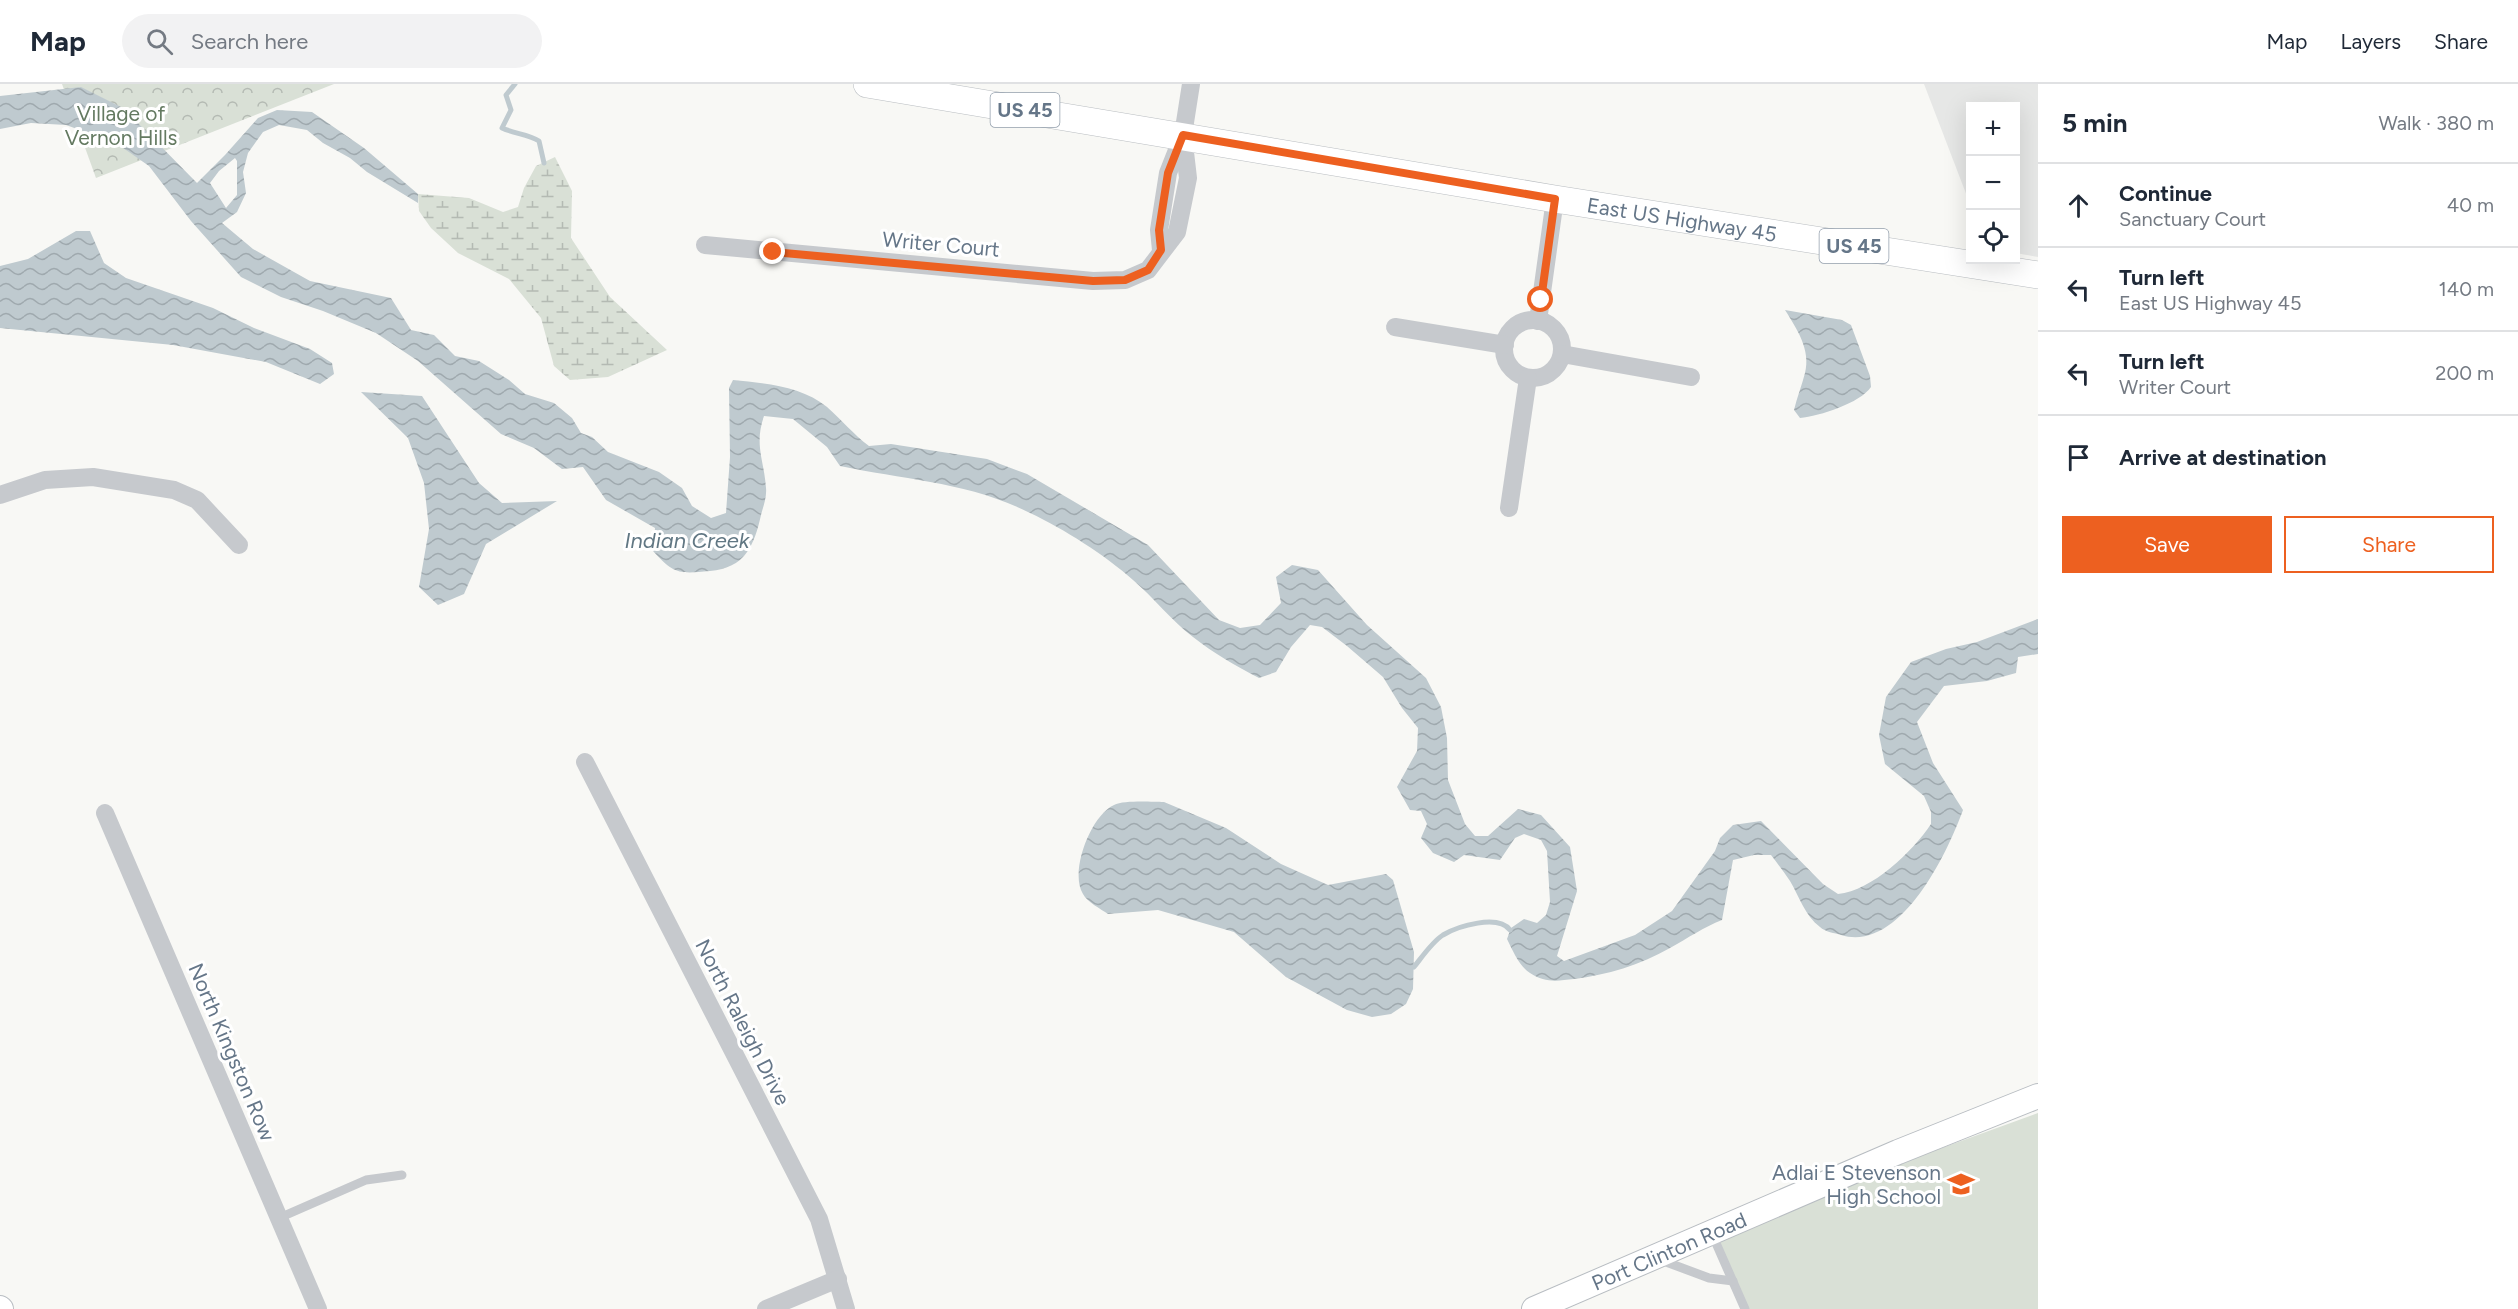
<!DOCTYPE html>
<html lang="en">
<head>
<meta charset="utf-8">
<style>
	:root { --surface:#fff; --page:#f2f2f3; --text:#1f2937; --muted:#747a83; --line:#e0e1e3; --accent:#ed6020 }
	body { margin:0; font-family:Figtree,sans-serif; background:var(--page); color:var(--text) }
	.controls { position:absolute; right:18px; top:18px; display:grid; overflow:hidden; border-radius:0px; box-shadow:0 6px 24px #0002 }
	.controls button { width:54px; height:54px; display:grid; place-items:center; padding:0; border:0; border-bottom:2px solid var(--line); background:var(--surface); color:var(--text); font:30px sans-serif }
	.stop { position:absolute; width:18px; height:18px; margin:-14px; border:4px solid #ed6020; border-radius:50%; background:#fff }
	.stop.end { background:#ed6020; border-color:#fff; box-shadow:0 2px 6px #0008 }
	.list { margin:0; padding:0; list-style:none }
	h2 { display:flex; justify-content:space-between; align-items:center; height:78px; margin:0; padding:0 24px; font-size:26px }
	h2 small { font-size:20px; font-weight:400; color:var(--muted) }
	.list li { display:grid; grid-template-columns:39px 1fr auto; gap:18px; align-items:center; box-sizing:border-box; height:84px; padding:0 24px; border-top:2px solid var(--line) }
	.list b { display:block; font-size:22px; white-space:nowrap }
	.list p { margin:0; font-size:20px; white-space:nowrap; color:var(--muted) }
	.list em { font-size:20px; font-style:normal; color:var(--muted) }
	.actions { display:flex; gap:12px; padding:18px 24px }
	.actions a { flex:1; padding:14px 0; border:2px solid var(--accent); border-radius:0px; text-align:center; font-size:21px; color:var(--accent) }
	.actions .main { background:var(--accent); color:#fff }
	.icon { flex:none; width:33px; height:33px; fill:none; stroke:currentColor; stroke-width:2; stroke-linecap:round; stroke-linejoin:round }
	.map { position:relative; flex:none; width:2038px; height:1225px; overflow:hidden }
	header { display:flex; align-items:center; gap:36px; box-sizing:border-box; height:84px; padding:0 30px; background:var(--surface); border-bottom:2px solid var(--line) }
	header strong { font-size:28px }
	nav { display:flex; gap:33px; margin-inline-start:auto; font-size:21px }
	.search { width:420px; height:54px; background:var(--page); display:flex; align-items:center; gap:15px; box-sizing:border-box; padding:0 21px; border-radius:33px; color:var(--muted); font-size:22px }
	main { display:flex }
	aside { flex:1; background:var(--surface) }
	.map>svg:first-child { display:block }
	.built { fill:#e6e7e6 }
	.green { fill:#d9e0d6 }
	.forest { fill:url(#forest-crowns) }
	.wetland { fill:url(#wetland-marsh) }
	.water { fill:url(#water-waves); fill-rule:evenodd }
	.lines { fill:none; stroke-linecap:round; stroke-linejoin:round }
	.stream { stroke:#bfcacf; stroke-width:5 }
	.secondary-casing { stroke:#b8bdc2; stroke-width:26 }
	.primary-casing { stroke:#b9bdc1; stroke-width:28 }
	.lane { stroke:#c6c9cd; stroke-width:9 }
	.street { stroke:#c6c9cd; stroke-width:18 }
	.secondary { stroke:#fff; stroke-width:24 }
	.primary { stroke:#fff; stroke-width:27 }
	.route { stroke:#ed6020; stroke-width:8 }
	.labels { text-anchor:middle; dominant-baseline:central; stroke-width:6; stroke-linejoin:round; paint-order:stroke }
	.shield { fill:#fff; stroke:#939fac; stroke-width:1.5 }
	.shield-label { font-size:20px; font-weight:bold; fill:#657688 }
	.park-label { font-size:21px; fill:#647a61; stroke:#fff }
	.street-label { font-size:21px; fill:#657688; stroke:#fff }
	.poi-label { font-size:21px; fill:#657688; stroke:#fff; text-anchor:end }
	.water-label { font-size:22px; font-style:italic; fill:#617783; stroke:#fff }
</style>
</head>
<body>
<header>
<strong>Map</strong>
<div class="search"><svg class="icon" aria-label="search" viewBox="0 0 24 24"><circle cx="10" cy="10" r="6"/><path d="M15 15l6 6"/></svg>Search here</div>
<nav><a>Map</a><a>Layers</a><a>Share</a></nav>
</header>
<main>
<div class="map">
<svg width="2038" height="1225" viewBox="0 0 2038 1225">
	<defs>
		<pattern id="forest-crowns" width="20" height="18" patternUnits="userSpaceOnUse" patternTransform="scale(1.5)"><rect width="20" height="18" fill="#d9e0d6"/><path d="M2 6a3 3 0 1 1 6 0M12 15a3 3 0 1 1 6 0" fill="none" stroke="#b4bab3"/></pattern>
		<pattern id="wetland-marsh" width="20" height="14" patternUnits="userSpaceOnUse" patternTransform="scale(1.5)"><rect width="20" height="14" fill="#d9e0d6"/><path d="M1 5h8M5 5V1M11 12h8M15 12V8" fill="none" stroke="#b4bab3"/></pattern>
		<pattern id="water-waves" width="16" height="10" patternUnits="userSpaceOnUse" patternTransform="scale(1.5)"><rect width="16" height="10" fill="#bfcacf"/><path d="M0 5q4-4 8 0t8 0" fill="none" stroke="#9fa9ae"/></pattern>
	</defs>
	<rect width="100%" height="100%" fill="#f8f8f5"/>
	<polygon class="built" points="1924,0 2038,0 2038,173 2016,169 2016,22 1970,22 1970,120"/>
	<polygon class="green" points="2038,1029 2038,1225 1745,1225 1711,1148"/>
	<polygon class="forest" points="62,0 334,0 96,94"/>
	<polygon class="wetland" points="555,73 572,107 571,154 610,213 667,266 608,293 570,296 554,282 541,234 509,195 458,169 431,144 419,127 418,110 469,114 503,128 518,123 524,104 536,82"/>
	<g class="water">
		<path d="M81 3 123 24 197 99 225 71 258 34 277 26 312 28 364 64 418 110V119L367 88 350 74 323 59 307 46 279 41 263 48 248 69 243 88 246 109 237 128 222 139 253 165 310 197 391 214 411 246 434 251 455 272 479 277 509 296 525 310 554 319 572 334 581 349 592 353 608 368 659 388 682 404 692 422 711 434 726 429 730 373 729 304 733 296C764 299 802 302 827 323 842 336 853 350 869 362L891 360 987 375 1027 390 1148 461 1219 536 1240 544 1260 541 1281 519 1276 493 1292 481 1318 486 1367 541 1426 594 1441 623 1447 654 1448 696 1465 740 1475 752H1488L1518 725 1541 731 1570 763 1577 807 1557 872 1564 877 1635 851 1672 827 1715 767 1720 754 1733 741 1761 737 1823 800 1838 810C1872 807 1913 767 1931 740V728L1924 712 1885 680 1879 651 1886 613 1911 578 1946 565 1977 558 2038 535V570L2018 573 2016 589 1987 597 1944 602 1917 638 1933 679 1963 726C1947 770 1900 869 1841 851 1835 849 1825 848 1820 843 1805 832 1799 812 1790 797 1784 788 1777 779 1771 771H1754L1733 776 1722 836C1704 843 1688 854 1670 864 1640 881 1607 891 1574 895 1557 897 1545 899 1530 889 1519 882 1513 867 1507 855L1511 844 1524 835 1537 839 1546 831 1550 818 1547 767 1541 756 1524 750 1515 754 1500 776 1464 771 1454 778 1433 769 1421 754 1427 740 1421 727 1410 726 1397 703 1417 667 1418 644 1402 624 1383 593 1347 562 1322 543 1310 541 1291 563 1276 588 1259 594C1236 582 1213 569 1193 553 1171 536 1154 514 1133 496 1105 471 1064 445 1030 429 969 398 905 396 840 382L827 363 793 335 764 332C754 361 764 375 766 404 767 413 763 423 761 431 754 462 745 484 710 487 678 490 674 490 653 467L655 444 606 416 583 383 562 385 534 364 501 350 418 277 376 249 323 227 281 213 241 193 191 137 149 82 116 59 66 41 31 39 0 45V12ZM235 74 237 77V111L226 124 210 99 219 87Z"/>
		<polygon points="76,147 90,147 104,179 126,194 213,224 254,244 310,265 332,279 334,290 320,300 266,278 173,261 0,244 0,182 28,175"/>
		<path d="M1785 226 1842 236 1851 241 1870 292 1871 303C1860 319 1820 332 1800 334L1794 326C1797 313 1802 301 1805 289 1811 266 1797 245 1785 226Z"/>
		<polygon points="361,308 422,312 479,399 502,419 557,417 486,460 464,510 438,521 419,503 429,445 424,399 408,354"/>
		<path d="M1164 718 1226 744 1281 780 1328 801 1386 790 1393 796 1414 868 1413 905 1406 920 1391 930 1372 933 1347 926 1286 893 1234 848 1158 826 1108 830C1101 825 1087 818 1083 810 1069 788 1091 731 1114 721 1124 716 1152 718 1164 718Z"/>
	</g>
	<g class="lines">
		<g class="stream">
			<path d="M515 0 506 11 511 26 502 44C515 50 528 50 539 57L544 79"/>
			<path d="M1414 883C1422 873 1432 858 1443 851 1458 842 1498 830 1510 846"/>
		</g>
		<defs>
			<g id="secondary">
				<polyline points="0,1224 1,1225"/>
				<path id="s1" d="M1534 1225 1898 1068 2038 1012"/>
			</g>
			<g id="primary">
				<path id="s2" d="M867 0 1555 115 2038 191"/>
			</g>
		</defs>
		<use href="#secondary" class="secondary-casing"/>
		<use href="#primary" class="primary-casing"/>
		<g class="lane">
			<polyline points="279,1134 366,1096 402,1091"/>
			<polyline points="1712,1150 1745,1225"/>
			<polyline points="1658,1175 1709,1194 1733,1197"/>
		</g>
		<g class="street">
			<polyline points="705,161 1093,197 1125,196 1148,186 1177,148 1188,94 1183,51"/>
			<polyline points="1161,166 1159,146 1168,89 1183,51 1191,0"/>
			<circle cx="1533" cy="265" r="29"/>
			<polyline points="1538,237 1555,115"/>
			<polyline points="1395,243 1505,261"/>
			<polyline points="1562,270 1691,293"/>
			<polyline points="0,411 45,396 93,393 174,406 197,416 239,461"/>
			<polyline points="1509,424 1528,294"/>
			<polyline points="585,678 819,1135 846,1225"/>
			<polyline points="105,729 318,1225"/>
			<polyline points="766,1225 838,1195"/>
		</g>
		<use href="#secondary" class="secondary"/>
		<use href="#primary" class="primary"/>
	</g>
	<g class="lines">
		<polyline class="route" points="773,168 1093,197 1125,196 1148,186 1161,166 1159,146 1168,89 1183,51 1555,115 1541,216"/>
	</g>
	<defs>
		<symbol id="school-bare" viewBox="-9 -9 18 18"><path d="M0-5L7-2L0 1L-7-2ZM-4 1L0 2.5L4 1V4Q0 6-4 4Z" fill="#ed6020" stroke="#fff" stroke-width="2.5" paint-order="stroke"/></symbol>
	</defs>
	<g fill-rule="evenodd">
		<use href="#school-bare" x="1942" y="1081" width="38" height="38"/>
	</g>
	<g class="labels">
		<g class="shield">
			<rect x="990.5" y="9" width="69" height="34" rx="4.5"/>
			<rect x="1819.5" y="145" width="69" height="34" rx="4.5"/>
		</g>
		<g class="shield-label">
			<text x="1025" y="26">US 45</text>
			<text x="1854" y="162">US 45</text>
		</g>
		<g class="park-label">
			<text x="121" y="29">Village of<tspan x="121" dy="24">Vernon Hills</tspan></text>
		</g>
		<g class="street-label">
			<text stroke="none"><textPath href="#s2" startOffset="826">East US Highway 45</textPath></text>
			<text transform="translate(941 160) rotate(5)">Writer Court</text>
			<text transform="translate(743 938) rotate(63)">North Raleigh Drive</text>
			<text transform="translate(232 968) rotate(67)">North Kingston Row</text>
			<text stroke="none"><textPath href="#s1" startOffset="147">Port Clinton Road</textPath></text>
		</g>
		<g class="poi-label">
			<text x="1941" y="1088">Adlai E Stevenson<tspan x="1941" dy="24">High School</tspan></text>
		</g>
		<g class="water-label">
			<text x="687" y="456">Indian Creek</text>
		</g>
	</g>
</svg>
<div class="controls">
<button>+</button>
<button>−</button>
<button><svg class="icon" aria-label="locate" viewBox="0 0 24 24"><circle cx="12" cy="12" r="6"/><path d="M12 2v4M12 18v4M2 12h4M18 12h4"/></svg></button>
</div>
<div class="stop" style="left:1541px;top:216px"></div>
<div class="stop end" style="left:773px;top:168px"></div>
</div>
<aside>
<h2>5 min<small>Walk · 380 m</small></h2>
<ul class="list">
<li><svg class="icon" aria-label="ahead" viewBox="0 0 24 24"><path d="M12 20V5M6 11l6-6 6 6"/></svg><div><b>Continue</b><p>Sanctuary Court</p></div><em>40 m</em></li>
<li><svg class="icon" aria-label="left" viewBox="0 0 24 24"><path d="M17 20v-9H6M10 6l-5 5 5 5"/></svg><div><b>Turn left</b><p>East US Highway 45</p></div><em>140 m</em></li>
<li><svg class="icon" aria-label="left" viewBox="0 0 24 24"><path d="M17 20v-9H6M10 6l-5 5 5 5"/></svg><div><b>Turn left</b><p>Writer Court</p></div><em>200 m</em></li>
<li><svg class="icon" aria-label="arrive" viewBox="0 0 24 24"><path d="M6 21V4h12l-3 4 3 4H6"/></svg><div><b>Arrive at destination</b></div></li>
</ul>
<div class="actions"><a class="main">Save</a><a>Share</a></div>
</aside>
</main>
</body>
</html>
